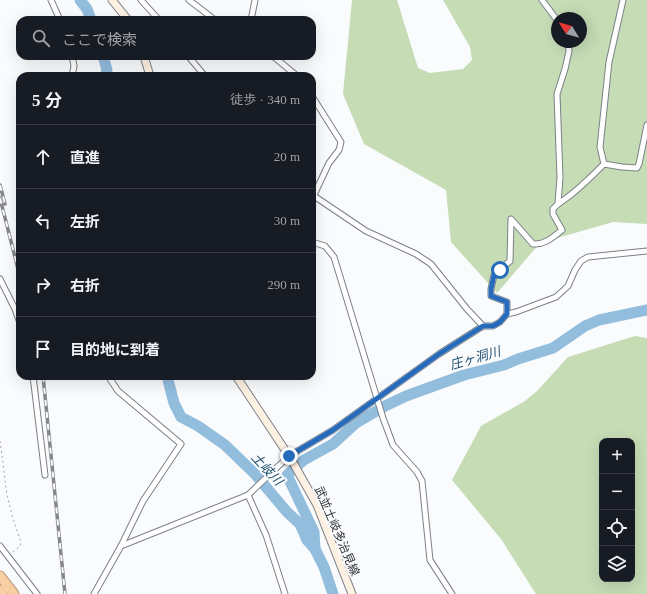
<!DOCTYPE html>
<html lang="ja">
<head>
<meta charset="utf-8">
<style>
	:root { --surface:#171b24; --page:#242831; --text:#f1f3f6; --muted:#9ea1a6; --line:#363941 }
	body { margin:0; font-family:"Times New Roman","Noto Sans JP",serif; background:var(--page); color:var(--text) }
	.controls { position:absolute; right:12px; bottom:12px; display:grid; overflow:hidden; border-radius:8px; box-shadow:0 4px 16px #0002 }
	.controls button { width:36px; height:36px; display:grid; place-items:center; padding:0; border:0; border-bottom:1px solid var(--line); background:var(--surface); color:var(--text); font:20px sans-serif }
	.compass { position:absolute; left:551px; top:12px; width:36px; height:36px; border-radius:50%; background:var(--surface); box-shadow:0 4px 16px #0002; rotate:307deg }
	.stop { position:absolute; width:12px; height:12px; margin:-9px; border:3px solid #266bbb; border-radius:50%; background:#fff }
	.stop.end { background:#266bbb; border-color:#fff; box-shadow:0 1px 4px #0008 }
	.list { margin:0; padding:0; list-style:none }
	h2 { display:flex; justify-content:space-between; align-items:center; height:52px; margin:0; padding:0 16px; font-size:17px }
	h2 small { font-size:13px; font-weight:400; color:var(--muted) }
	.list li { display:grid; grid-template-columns:26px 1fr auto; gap:12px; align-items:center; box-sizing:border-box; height:64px; padding:0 16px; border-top:1px solid var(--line) }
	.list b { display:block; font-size:15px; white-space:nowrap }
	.list em { font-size:13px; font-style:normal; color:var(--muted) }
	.icon { flex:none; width:22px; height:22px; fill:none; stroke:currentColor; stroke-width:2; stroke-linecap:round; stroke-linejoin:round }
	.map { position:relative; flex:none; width:647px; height:594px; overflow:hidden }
	.search { position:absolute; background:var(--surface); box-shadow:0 4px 16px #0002; left:16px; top:16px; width:300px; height:44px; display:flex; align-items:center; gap:10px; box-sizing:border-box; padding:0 14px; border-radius:12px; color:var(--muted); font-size:15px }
	.panel { position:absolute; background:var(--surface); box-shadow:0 4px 16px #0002; left:16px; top:72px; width:300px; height:308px; border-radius:12px }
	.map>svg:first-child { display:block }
	.green { fill:#c5dcb5; fill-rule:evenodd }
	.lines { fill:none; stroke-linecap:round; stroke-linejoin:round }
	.river { stroke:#92bddd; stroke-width:11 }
	.street-casing { stroke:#7b8088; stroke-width:7 }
	.secondary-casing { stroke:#7b8088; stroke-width:9 }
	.highway-casing { stroke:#b3997e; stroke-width:11 }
	.path { stroke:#a1a2a5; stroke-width:1; stroke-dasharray:2 3; stroke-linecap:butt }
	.street { stroke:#fff; stroke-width:5 }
	.secondary { stroke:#fdf1e3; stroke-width:7 }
	.highway { stroke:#f8cfa2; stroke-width:9 }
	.rail-casing { stroke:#848689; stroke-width:3.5 }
	.rail { stroke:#fafbfd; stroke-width:2; stroke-dasharray:6; stroke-linecap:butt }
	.route { stroke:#266bbb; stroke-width:5 }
	.labels { text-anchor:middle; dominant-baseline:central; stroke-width:4; stroke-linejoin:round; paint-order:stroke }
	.street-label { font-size:12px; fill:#34363a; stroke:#fafbfd }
	.water-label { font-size:13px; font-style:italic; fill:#1a4c6c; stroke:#fafbfd }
</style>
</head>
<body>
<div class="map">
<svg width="647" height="594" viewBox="0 0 647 594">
	<rect width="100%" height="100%" fill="#fafbfd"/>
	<g class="green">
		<path d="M352 0H397L418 68 430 73 463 69 472 60 470 47 443 0H647V224L613 222 540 243 497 293 451 242 446 190 364 144 343 94ZM557 18H581V42H557Z"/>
		<path d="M635 336 647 338V594H536L501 539 452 480 481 426 525 401 537 391 568 357ZM602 441H632V579H602Z"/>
	</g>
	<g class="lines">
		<g class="river">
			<polyline points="80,0 87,9 91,20"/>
			<polyline points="103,56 107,70 105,76"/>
			<polyline points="167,376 174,403 181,417 198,426 225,445 255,474 287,512 300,524 307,540 315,549 324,567 333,594"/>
			<polyline points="315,549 314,532 287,475 304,460 333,444 356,423 385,406 406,396 464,375 504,365 518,359 553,348 585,326 599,320 647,310"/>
		</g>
		<defs>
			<g id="street">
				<polyline points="51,0 60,20"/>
				<polyline points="141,0 159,20"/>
				<polyline points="189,0 215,20"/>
				<polyline points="542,0 557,20"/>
				<polyline points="251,20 255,0"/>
				<polyline points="72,56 74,66 72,76"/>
				<polyline points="188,56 205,76"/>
				<polyline points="273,56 297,76"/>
				<polyline points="312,96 341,142 339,150 329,163 313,197"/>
				<polyline points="604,164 600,147 609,62 623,0"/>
				<polyline points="314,196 366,231 416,254 431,264 467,309 483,326"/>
				<polyline points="558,203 560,178 557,94 565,69 569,51 568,42"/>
				<polyline points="312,242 325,246 334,257 383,418 393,445 417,472 422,481 430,560 452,594"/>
				<polyline points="0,279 15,309 20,323"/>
				<polyline points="507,314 516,312 556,297 568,286 575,270 581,261 588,257 647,251"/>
				<polyline points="33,376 45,475"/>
				<polyline points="248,495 266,535 285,594"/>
				<polyline points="0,546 37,594"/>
				<path d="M121 546 248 495 289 456 333 430 439 354 483 326H493L500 322 507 314V302L491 296V289L494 275 510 261 511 219 533 244C545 245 553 237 562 230L553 214V209C559 202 566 199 573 193 584 184 594 174 604 164L622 167 637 168 639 164 647 125"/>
				<polyline points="94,594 121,546 143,501 181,444 118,391 108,376"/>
			</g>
			<g id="secondary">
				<polyline points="112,0 128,20"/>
				<polyline points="144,56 150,76"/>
				<polyline points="236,376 291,459 317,505 352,594"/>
			</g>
			<g id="highway">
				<polyline points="0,576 14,594"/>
				<polyline points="0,590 3,594"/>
			</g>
		</defs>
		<use href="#street" class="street-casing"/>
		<use href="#secondary" class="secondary-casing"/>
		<use href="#highway" class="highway-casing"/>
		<polyline class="path" points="0,441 7,495 13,519 21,542 20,546 13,552"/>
		<use href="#street" class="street"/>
		<use href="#secondary" class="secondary"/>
		<use href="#highway" class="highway"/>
		<defs>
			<g id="rail">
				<polyline points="0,185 5,204"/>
				<polyline points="0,198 20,277"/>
				<polyline points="43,376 65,594"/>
			</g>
		</defs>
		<use href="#rail" class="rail-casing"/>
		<use href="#rail" class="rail"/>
	</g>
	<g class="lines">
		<polyline class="route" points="289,456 333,430 439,354 483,326 493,326 500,322 507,314 507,302 491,296 491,289 494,275 500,270"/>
	</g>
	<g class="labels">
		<g class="street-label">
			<text transform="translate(337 531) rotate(67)">武並土岐多治見線</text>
		</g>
		<g class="water-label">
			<text transform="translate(475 358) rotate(-16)">庄ヶ洞川</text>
			<text transform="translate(267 469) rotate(47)">土岐川</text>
		</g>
	</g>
</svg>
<div class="controls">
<button>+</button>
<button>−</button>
<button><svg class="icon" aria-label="locate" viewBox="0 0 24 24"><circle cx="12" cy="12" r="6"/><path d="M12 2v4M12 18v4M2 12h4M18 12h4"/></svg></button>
<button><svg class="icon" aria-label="layers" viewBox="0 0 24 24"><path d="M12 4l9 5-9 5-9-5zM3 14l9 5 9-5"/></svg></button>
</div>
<svg class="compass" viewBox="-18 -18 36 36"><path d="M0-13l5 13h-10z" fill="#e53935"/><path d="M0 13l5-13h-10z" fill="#9ea1a6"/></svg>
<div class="stop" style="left:500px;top:270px"></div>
<div class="stop end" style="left:289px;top:456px"></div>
<div class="search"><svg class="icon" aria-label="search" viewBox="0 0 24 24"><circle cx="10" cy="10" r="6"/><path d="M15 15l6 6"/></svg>ここで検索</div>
<section class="panel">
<h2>5 分<small>徒歩 · 340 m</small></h2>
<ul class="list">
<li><svg class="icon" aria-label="ahead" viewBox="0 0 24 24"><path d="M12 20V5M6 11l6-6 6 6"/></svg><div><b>直進</b></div><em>20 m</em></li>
<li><svg class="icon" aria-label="left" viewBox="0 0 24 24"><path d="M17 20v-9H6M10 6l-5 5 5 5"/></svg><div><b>左折</b></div><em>30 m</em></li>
<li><svg class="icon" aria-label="right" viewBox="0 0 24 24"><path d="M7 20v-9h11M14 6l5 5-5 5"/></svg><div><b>右折</b></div><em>290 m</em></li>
<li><svg class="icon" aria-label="arrive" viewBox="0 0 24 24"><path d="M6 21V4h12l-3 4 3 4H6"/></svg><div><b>目的地に到着</b></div></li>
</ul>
</section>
</div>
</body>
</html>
